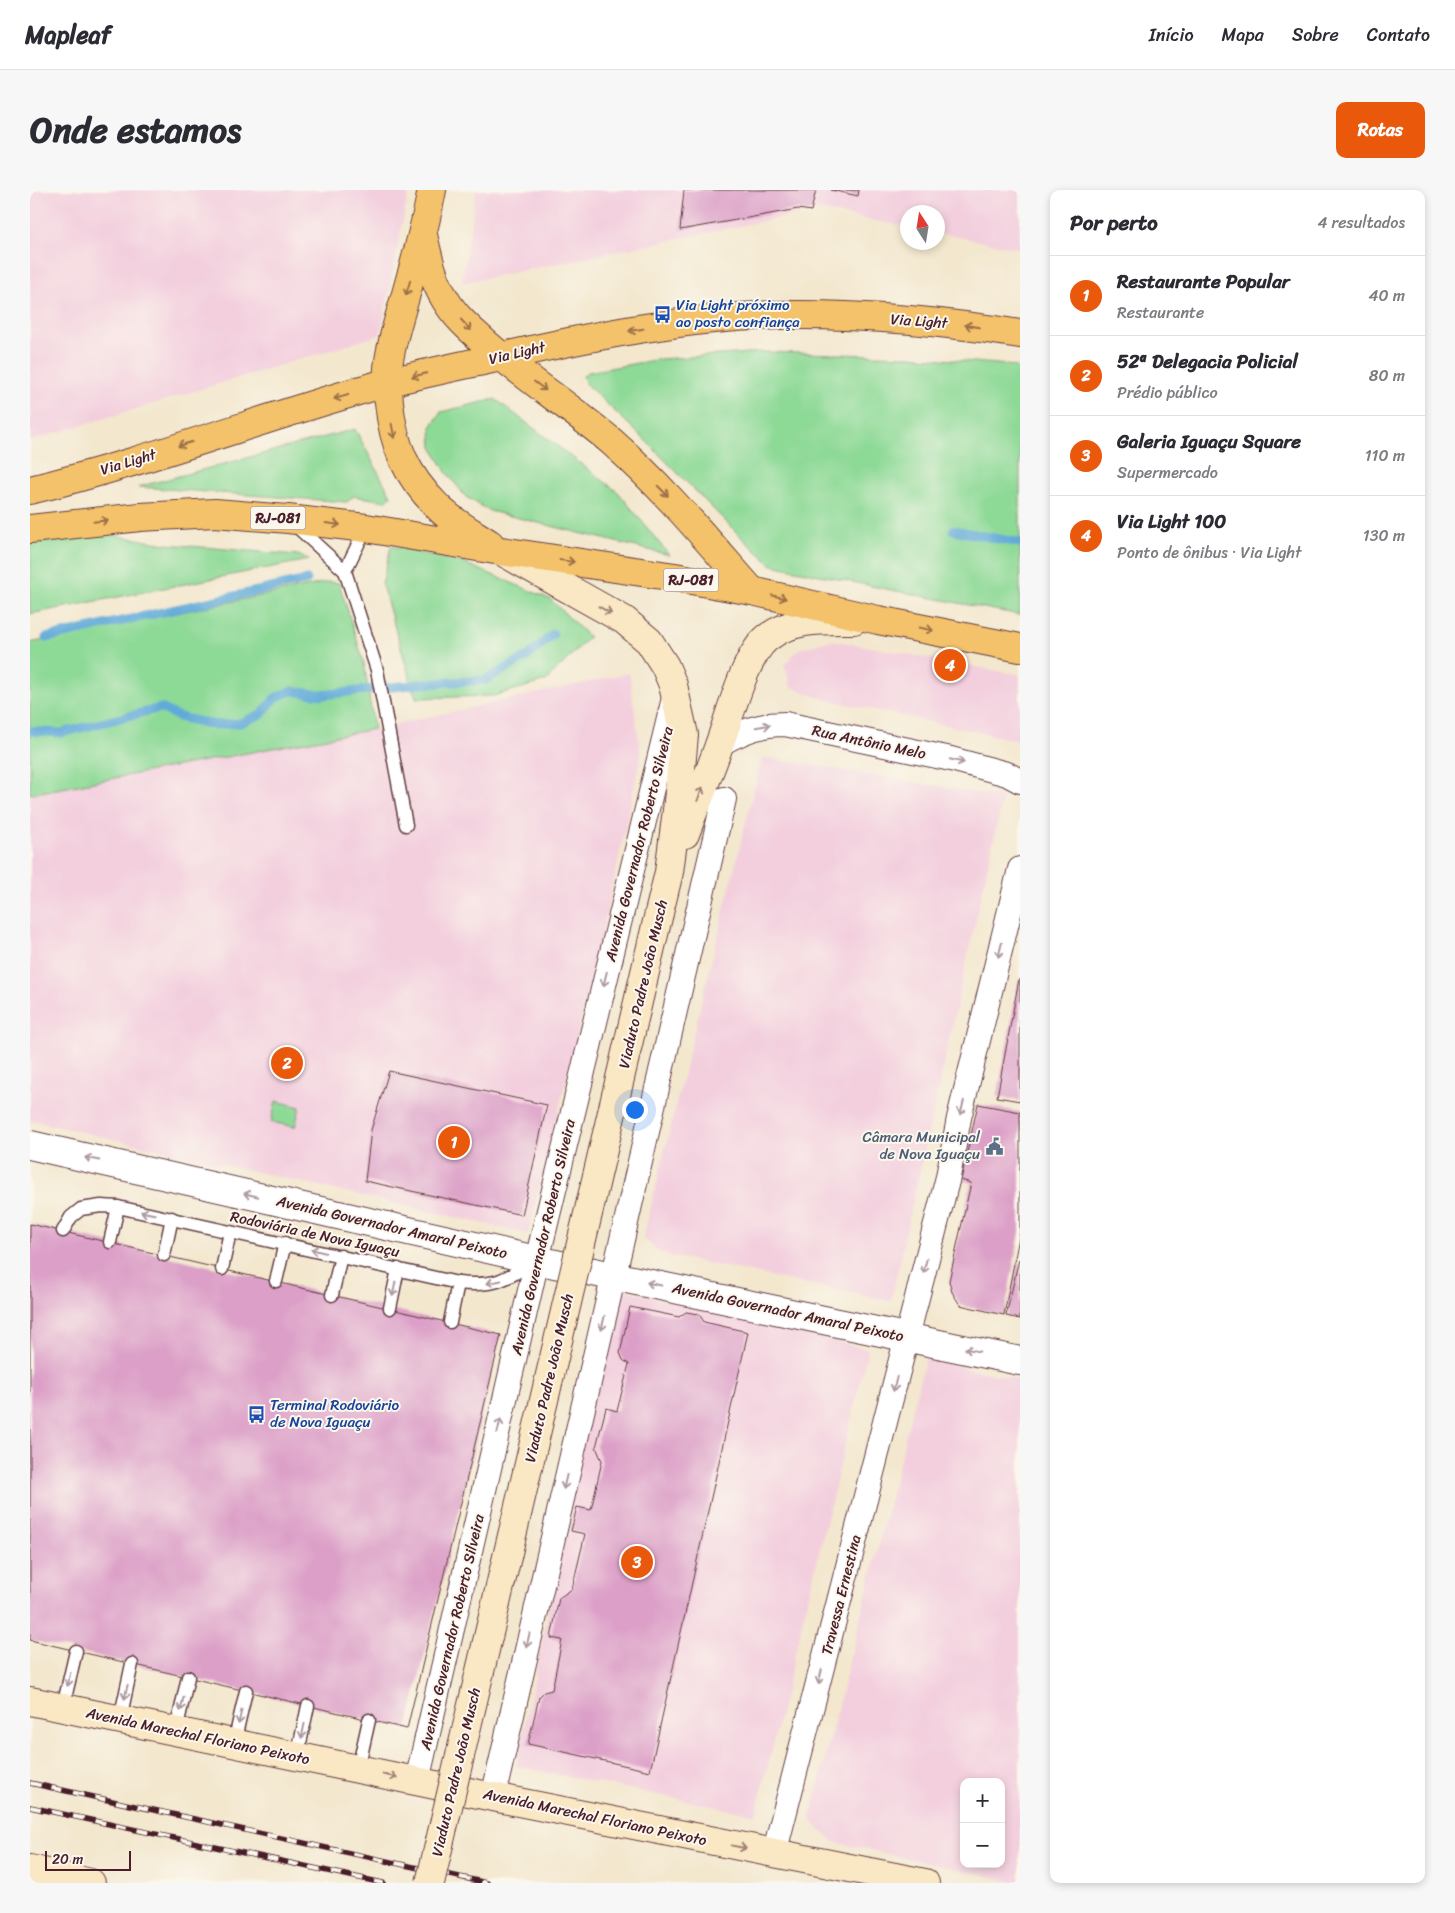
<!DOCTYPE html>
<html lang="pt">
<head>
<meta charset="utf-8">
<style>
	:root { --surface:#fff; --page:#f7f7f7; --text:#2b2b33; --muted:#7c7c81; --line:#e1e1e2; --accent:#ea580c }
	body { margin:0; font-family:Sriracha,sans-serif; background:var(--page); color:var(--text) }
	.controls { position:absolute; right:15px; bottom:15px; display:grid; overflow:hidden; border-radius:10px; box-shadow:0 2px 8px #0003 }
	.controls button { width:45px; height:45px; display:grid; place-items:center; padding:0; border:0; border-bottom:1px solid var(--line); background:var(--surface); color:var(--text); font:25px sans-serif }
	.compass { position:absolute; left:870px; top:15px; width:45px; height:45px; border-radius:50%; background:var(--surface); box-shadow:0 2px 8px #0003; rotate:348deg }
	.scale { position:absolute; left:15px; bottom:12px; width:86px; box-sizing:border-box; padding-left:5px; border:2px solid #4a1f2b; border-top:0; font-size:14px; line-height:18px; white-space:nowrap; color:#4a1f2b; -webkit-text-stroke:4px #fbf7ec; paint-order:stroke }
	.you { position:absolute; left:604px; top:919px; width:18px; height:18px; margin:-12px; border:4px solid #fff; border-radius:50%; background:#1a73e8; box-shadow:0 0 0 8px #1a73e833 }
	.badge { display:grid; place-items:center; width:32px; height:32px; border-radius:50%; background:var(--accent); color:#fff; font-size:16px; font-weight:700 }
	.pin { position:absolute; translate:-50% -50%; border:2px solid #fff; box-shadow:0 1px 5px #0006 }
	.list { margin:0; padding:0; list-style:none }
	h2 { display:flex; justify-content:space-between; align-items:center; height:65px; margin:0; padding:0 20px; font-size:21px }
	h2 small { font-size:16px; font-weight:400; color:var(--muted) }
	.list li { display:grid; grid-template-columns:32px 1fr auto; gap:15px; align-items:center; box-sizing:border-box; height:80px; padding:0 20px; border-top:1px solid var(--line) }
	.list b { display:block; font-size:19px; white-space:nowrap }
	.list p { margin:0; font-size:16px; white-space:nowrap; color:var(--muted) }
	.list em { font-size:16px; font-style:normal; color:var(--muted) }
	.map { position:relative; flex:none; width:990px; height:1693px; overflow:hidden; border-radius:10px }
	header { display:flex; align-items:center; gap:30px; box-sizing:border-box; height:70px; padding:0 25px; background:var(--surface); border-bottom:1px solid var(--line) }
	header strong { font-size:24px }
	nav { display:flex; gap:28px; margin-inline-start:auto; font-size:18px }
	.intro { display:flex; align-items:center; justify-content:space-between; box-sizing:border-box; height:120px; padding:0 30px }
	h1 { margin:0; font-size:35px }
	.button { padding:12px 22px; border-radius:10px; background:var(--accent); color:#fff; font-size:18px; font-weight:700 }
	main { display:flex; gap:30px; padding:0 30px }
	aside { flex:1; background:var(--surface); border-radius:10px; box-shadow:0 2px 8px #0003 }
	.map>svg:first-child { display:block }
	.built { fill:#f3cfde; fill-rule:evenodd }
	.grass { fill:#8dd996; stroke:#6c7c60 }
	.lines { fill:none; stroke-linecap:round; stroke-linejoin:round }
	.stream { stroke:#60aad8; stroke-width:9 }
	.building { fill:#dc9fc7 }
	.service-casing { stroke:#633d43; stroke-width:15 }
	.minor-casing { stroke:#633d43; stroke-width:26 }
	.tertiary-casing { stroke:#633d43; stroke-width:30 }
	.secondary-casing { stroke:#633d43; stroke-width:30 }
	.primary-casing { stroke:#633d43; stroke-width:30 }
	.service { stroke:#fff; stroke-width:12 }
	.minor { stroke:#fff; stroke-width:24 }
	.tertiary { stroke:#fff; stroke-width:28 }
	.secondary { stroke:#fae7c3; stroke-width:28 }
	.primary { stroke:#f3c26a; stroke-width:28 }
	.rail-casing { stroke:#4a1f2b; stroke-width:5.5 }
	.rail { stroke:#fbf7ec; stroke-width:4; stroke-dasharray:11; stroke-linecap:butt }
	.secondary-bridge-casing { stroke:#633d43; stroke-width:30; stroke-linecap:butt }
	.secondary-bridge { stroke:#fae7c3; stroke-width:28 }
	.oneway { stroke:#9e704a }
	.oneway2 { stroke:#a28377 }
	.oneway3 { stroke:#ae9aa0 }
	.labels { text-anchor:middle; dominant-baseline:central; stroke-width:4; stroke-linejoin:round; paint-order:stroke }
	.shield { fill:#fbf7ec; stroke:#7f6065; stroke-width:1 }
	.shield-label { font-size:14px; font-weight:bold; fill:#4a1f2b }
	.transit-label { font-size:15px; fill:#164399; stroke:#fbf7ec; text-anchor:start }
	.street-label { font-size:15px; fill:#4a1f2b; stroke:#fbf7ec }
	.service-label { font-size:15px; fill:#4e5e75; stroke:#fbf7ec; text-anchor:end }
</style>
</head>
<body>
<header>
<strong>Mapleaf</strong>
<nav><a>Início</a><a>Mapa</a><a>Sobre</a><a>Contato</a></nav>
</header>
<div class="intro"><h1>Onde estamos</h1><a class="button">Rotas</a></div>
<main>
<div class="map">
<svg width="990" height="1693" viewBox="0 0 990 1693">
	<rect width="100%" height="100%" fill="#fbf7ec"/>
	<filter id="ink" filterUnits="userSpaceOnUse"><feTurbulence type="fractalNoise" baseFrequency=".02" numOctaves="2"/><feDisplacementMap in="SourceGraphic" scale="10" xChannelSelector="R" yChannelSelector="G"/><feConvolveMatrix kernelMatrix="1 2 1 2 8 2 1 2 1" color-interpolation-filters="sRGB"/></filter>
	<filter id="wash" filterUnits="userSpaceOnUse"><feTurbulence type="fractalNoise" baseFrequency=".0096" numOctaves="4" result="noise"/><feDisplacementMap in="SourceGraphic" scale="20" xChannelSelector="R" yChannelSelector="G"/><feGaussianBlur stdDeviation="1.12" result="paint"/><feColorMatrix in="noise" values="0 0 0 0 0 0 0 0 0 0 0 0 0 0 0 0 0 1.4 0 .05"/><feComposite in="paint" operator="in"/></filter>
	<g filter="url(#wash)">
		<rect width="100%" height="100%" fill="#f3e7ce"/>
		<g class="built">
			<polygon points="0,0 379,0 350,145 0,251"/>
			<polygon points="446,0 990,0 990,59 908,43 908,22 878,22 877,37 788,20 432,93"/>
			<polygon points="802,450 990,485 990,551 793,509 761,497 754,475 769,459"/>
			<polygon points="599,483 611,565 571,749 498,1044 0,930 0,604 344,539"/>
			<polygon points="732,567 973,607 861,1111 632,1064 613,1048"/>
			<polygon points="586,1098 838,1159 726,1625 486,1576"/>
			<path d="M895 1169 990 1190V1693L804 1652 780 1629ZM934 1592H971V1674H934Z"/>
		</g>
		<g class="grass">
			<polygon points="734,162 880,166 977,175 990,178 990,425 851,398 742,375 712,348 612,247 556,194 553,186 558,182 630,169"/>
			<polygon points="465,209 588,302 639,365 460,321 436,307 416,282 402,257 401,237 411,222"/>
			<polygon points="325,239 361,306 356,311 324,306 317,312 108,297"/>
			<polygon points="71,343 136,354 268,365 279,370 0,424 0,353"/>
			<polygon points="361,356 434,373 520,409 559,447 516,491 463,506 386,508 352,395"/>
			<polygon points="298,392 309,393 334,473 344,539 0,604 0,453"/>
			<polygon points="246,911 270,917 265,937 241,932"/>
		</g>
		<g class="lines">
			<g class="stream">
				<polyline points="923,340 990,353"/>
				<polyline points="16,448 277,390"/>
				<polyline points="0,541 31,543 131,518 149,527 184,535 210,533 232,524 245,508 261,501 292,505 389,494 455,490 497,467 523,444"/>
			</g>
		</g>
		<g id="blocks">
			<g class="building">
				<polygon points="654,0 786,0 781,21 768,19 650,40"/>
				<polygon points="801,0 829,0 828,6"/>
				<polygon points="989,789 990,789 990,911 967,907"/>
				<polygon points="359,881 517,915 492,1025 335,991 341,940"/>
				<polygon points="948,914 990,922 990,1042 974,1125 930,1115 922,1102 919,1091 941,993 931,990"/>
				<polygon points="0,1034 471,1145 377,1539 0,1450"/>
				<polygon points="989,1069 990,1069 990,1129 976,1126"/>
				<polygon points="600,1117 649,1127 656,1122 669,1124 674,1132 718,1142 620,1581 498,1554 509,1507 514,1502 522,1500 532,1450 521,1448 529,1408 542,1399 555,1344 541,1341 547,1317 561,1320 572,1271 566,1257 576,1218 587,1221 599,1174 593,1170 590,1163"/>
			</g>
		</g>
	</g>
	<g filter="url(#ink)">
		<use href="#blocks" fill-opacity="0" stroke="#633d43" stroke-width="1"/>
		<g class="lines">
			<defs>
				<g id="service">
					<polyline points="264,334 315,381 347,480 376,635"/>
					<polyline points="315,381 336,338"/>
					<path d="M33 1041 41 1027 51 1019 71 1016 88 1017 428 1093C465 1097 475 1090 505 1071"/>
					<polyline points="80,1052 88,1017"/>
					<polyline points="134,1065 142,1028"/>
					<polyline points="192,1079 200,1042"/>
					<polyline points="246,1091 255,1053"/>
					<polyline points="302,1105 311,1066"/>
					<polyline points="360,1118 368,1079"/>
					<polyline points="420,1132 428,1093"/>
					<polyline points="33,1517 46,1461"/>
					<polyline points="90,1529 102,1474"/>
					<polyline points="146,1541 158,1487"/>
					<polyline points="204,1553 216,1501"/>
					<polyline points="267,1567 278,1516"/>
					<polyline points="328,1579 339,1530"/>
				</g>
				<g id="minor">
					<path d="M689 555C710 541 730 534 755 534L921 569 977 584 990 591"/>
					<polyline points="387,1591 507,1070 645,504"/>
					<polyline points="463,1607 694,609"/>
					<polyline points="744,1664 918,987 929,928 990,679"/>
				</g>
				<path id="tertiary" d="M0 955C169 992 337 1033 506 1070 667 1105 829 1136 990 1171"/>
				<g id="secondary">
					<polyline points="473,362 594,430 619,451 635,476 643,495 654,545 648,612 639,682 629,723"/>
					<path d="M655 644C666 614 679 585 689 555 700 527 714 467 737 448 763 428 794 430 824 430"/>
					<polyline points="0,1511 463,1607 895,1693"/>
					<polyline points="0,1679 61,1693"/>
				</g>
				<g id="primary">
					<path d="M402 0C396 31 388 62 379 93 372 120 361 149 358 178 357 189 358 200 359 212 363 255 376 285 407 316 422 332 442 342 460 354"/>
					<path d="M393 45C398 67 403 90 415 109 426 128 443 142 459 156 498 190 542 218 582 252 633 297 677 350 722 401"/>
					<path d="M0 300C120 271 237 226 356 193 395 183 435 175 475 166 566 145 658 127 752 125 831 124 912 131 990 144"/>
					<polyline points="0,339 110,327 185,323 258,329 336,338 471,361 645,387 722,401 848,430 990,458"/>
				</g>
			</defs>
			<use href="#service" class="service-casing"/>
			<use href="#minor" class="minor-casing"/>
			<use href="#tertiary" class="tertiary-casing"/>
			<use href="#secondary" class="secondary-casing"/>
			<use href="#primary" class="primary-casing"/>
			<use href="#service" class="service"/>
			<use href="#minor" class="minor"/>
			<use href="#tertiary" class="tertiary"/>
			<use href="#secondary" class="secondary"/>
			<use href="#primary" class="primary"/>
			<defs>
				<g id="rail">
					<polyline points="0,1593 457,1693"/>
					<polyline points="0,1617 353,1693"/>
				</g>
			</defs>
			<use href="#rail" class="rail-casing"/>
			<use href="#rail" class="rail"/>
			<defs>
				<polyline id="secondary-bridge" points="400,1693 629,723"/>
			</defs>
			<use href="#secondary-bridge" class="secondary-bridge-casing"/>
			<use href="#secondary-bridge" class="secondary-bridge"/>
		</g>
		<defs><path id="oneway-shaft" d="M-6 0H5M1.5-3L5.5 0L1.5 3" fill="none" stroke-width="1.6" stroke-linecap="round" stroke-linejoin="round" transform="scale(1.25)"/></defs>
		<g class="oneway">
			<use href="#oneway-shaft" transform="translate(378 98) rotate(106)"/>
			<use href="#oneway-shaft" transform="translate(436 135) rotate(47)"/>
			<use href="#oneway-shaft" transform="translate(942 136) rotate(-171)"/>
			<use href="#oneway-shaft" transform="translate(606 140) rotate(170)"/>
			<use href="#oneway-shaft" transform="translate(389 185) rotate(166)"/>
			<use href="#oneway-shaft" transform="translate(510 196) rotate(37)"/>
			<use href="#oneway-shaft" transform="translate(311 207) rotate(164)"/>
			<use href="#oneway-shaft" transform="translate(363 241) rotate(79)"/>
			<use href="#oneway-shaft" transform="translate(155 254) rotate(163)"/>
			<use href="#oneway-shaft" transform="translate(633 301) rotate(45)"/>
			<use href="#oneway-shaft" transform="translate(71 331) rotate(-6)"/>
			<use href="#oneway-shaft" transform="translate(303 334) rotate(7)"/>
			<use href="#oneway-shaft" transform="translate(537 371) rotate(8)"/>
			<use href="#oneway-shaft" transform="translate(749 407) rotate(13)"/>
			<use href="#oneway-shaft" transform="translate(896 439) rotate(11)"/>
		</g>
		<g class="oneway2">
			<use href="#oneway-shaft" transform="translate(575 420) rotate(29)"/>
			<use href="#oneway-shaft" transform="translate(670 604) rotate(-69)"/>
			<use href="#oneway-shaft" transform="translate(360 1586) rotate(12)"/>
			<use href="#oneway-shaft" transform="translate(709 1657) rotate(11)"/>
		</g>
		<g class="oneway3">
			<use href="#oneway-shaft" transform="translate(733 536) rotate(-9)"/>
			<use href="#oneway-shaft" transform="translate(927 571) rotate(14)"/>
			<use href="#oneway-shaft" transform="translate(970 760) rotate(104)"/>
			<use href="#oneway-shaft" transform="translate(575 789) rotate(104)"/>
			<use href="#oneway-shaft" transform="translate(932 918) rotate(104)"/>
			<use href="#oneway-shaft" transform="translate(62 969) rotate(-168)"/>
			<use href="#oneway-shaft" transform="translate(221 1005) rotate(-166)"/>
			<use href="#oneway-shaft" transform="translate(118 1023) rotate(-168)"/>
			<use href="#oneway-shaft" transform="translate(288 1061) rotate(-167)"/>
			<use href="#oneway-shaft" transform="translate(895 1076) rotate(104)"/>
			<use href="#oneway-shaft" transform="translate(464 1092) rotate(168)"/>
			<use href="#oneway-shaft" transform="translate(624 1094) rotate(-168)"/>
			<use href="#oneway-shaft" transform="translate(364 1099) rotate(102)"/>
			<use href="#oneway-shaft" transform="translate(573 1133) rotate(103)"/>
			<use href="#oneway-shaft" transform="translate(942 1160) rotate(-168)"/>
			<use href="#oneway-shaft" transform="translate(865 1194) rotate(104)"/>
			<use href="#oneway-shaft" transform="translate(469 1236) rotate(-77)"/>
			<use href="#oneway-shaft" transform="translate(535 1292) rotate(103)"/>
			<use href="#oneway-shaft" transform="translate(498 1450) rotate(103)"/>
			<use href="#oneway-shaft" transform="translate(790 1487) rotate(104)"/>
			<use href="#oneway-shaft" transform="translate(39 1489) rotate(102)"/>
			<use href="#oneway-shaft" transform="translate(96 1502) rotate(103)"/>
			<use href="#oneway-shaft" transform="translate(152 1514) rotate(103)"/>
			<use href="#oneway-shaft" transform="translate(210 1527) rotate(102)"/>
			<use href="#oneway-shaft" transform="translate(273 1541) rotate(102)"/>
		</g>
	</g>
	<defs>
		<symbol id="bus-bare" viewBox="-9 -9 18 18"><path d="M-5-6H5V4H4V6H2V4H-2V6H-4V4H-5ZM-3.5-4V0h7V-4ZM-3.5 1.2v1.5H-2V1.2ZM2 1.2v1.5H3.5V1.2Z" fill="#1a4fb4" stroke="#fbf7ec" stroke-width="2.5" paint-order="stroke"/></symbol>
		<symbol id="civic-bare" viewBox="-9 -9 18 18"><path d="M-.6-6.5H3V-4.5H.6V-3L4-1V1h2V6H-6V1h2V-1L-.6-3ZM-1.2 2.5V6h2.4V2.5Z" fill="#5c6f8a" stroke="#fbf7ec" stroke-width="2.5" paint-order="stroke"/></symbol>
	</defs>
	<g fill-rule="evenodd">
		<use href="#bus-bare" x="620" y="112" width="25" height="25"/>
		<use href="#civic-bare" x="952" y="944" width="25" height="25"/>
		<use href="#bus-bare" x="214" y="1212" width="25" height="25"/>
	</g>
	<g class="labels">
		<g class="shield">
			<rect x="220.5" y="316.5" width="55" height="23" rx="4"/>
			<rect x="633.5" y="378.5" width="55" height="23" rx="4"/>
		</g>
		<g class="shield-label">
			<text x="248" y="328">RJ-081</text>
			<text x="661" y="390">RJ-081</text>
		</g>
		<g class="transit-label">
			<text x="646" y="115">Via Light próximo<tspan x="646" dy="17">ao posto confiança</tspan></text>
			<text x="240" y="1215">Terminal Rodoviário<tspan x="240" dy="17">de Nova Iguaçu</tspan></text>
		</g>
		<g class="street-label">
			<text transform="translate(889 131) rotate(4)">Via Light</text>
			<text transform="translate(487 163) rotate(-13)">Via Light</text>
			<text transform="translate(98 272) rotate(-17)">Via Light</text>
			<text transform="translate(839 552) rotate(12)">Rua Antônio Melo</text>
			<text transform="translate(609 654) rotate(-76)">Avenida Governador Roberto Silveira</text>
			<text transform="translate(613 794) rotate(-77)">Viaduto Padre João Musch</text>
			<text transform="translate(362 1037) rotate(13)">Avenida Governador Amaral Peixoto</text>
			<text transform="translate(285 1044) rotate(12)">Rodoviária de Nova Iguaçu</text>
			<text transform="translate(513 1047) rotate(-77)">Avenida Governador Roberto Silveira</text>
			<text transform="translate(758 1122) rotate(12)">Avenida Governador Amaral Peixoto</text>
			<text transform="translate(519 1188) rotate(-77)">Viaduto Padre João Musch</text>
			<text transform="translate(811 1405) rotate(-76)">Travessa Ernestina</text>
			<text transform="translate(422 1442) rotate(-77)">Avenida Governador Roberto Silveira</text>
			<text transform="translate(168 1546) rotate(12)">Avenida Marechal Floriano Peixoto</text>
			<text transform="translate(426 1582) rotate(-77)">Viaduto Padre João Musch</text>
			<text transform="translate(565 1627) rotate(12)">Avenida Marechal Floriano Peixoto</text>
		</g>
		<g class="service-label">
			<text x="950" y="947">Câmara Municipal<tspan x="950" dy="17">de Nova Iguaçu</tspan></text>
		</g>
	</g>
</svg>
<div class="controls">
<button>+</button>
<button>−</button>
</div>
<svg class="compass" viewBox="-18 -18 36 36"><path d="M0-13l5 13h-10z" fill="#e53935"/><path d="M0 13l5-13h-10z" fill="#7c7c81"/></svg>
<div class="scale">20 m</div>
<div class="you"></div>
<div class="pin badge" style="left:424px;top:952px">1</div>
<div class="pin badge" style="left:257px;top:873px">2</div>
<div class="pin badge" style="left:607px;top:1372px">3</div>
<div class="pin badge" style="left:920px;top:475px">4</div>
</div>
<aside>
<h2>Por perto<small>4 resultados</small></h2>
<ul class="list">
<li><span class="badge">1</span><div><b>Restaurante Popular</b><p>Restaurante</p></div><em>40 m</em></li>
<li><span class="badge">2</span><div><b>52ª Delegacia Policial</b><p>Prédio público</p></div><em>80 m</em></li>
<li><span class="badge">3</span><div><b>Galeria Iguaçu Square</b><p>Supermercado</p></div><em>110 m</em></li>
<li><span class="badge">4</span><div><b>Via Light 100</b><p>Ponto de ônibus · Via Light</p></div><em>130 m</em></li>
</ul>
</aside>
</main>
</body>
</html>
